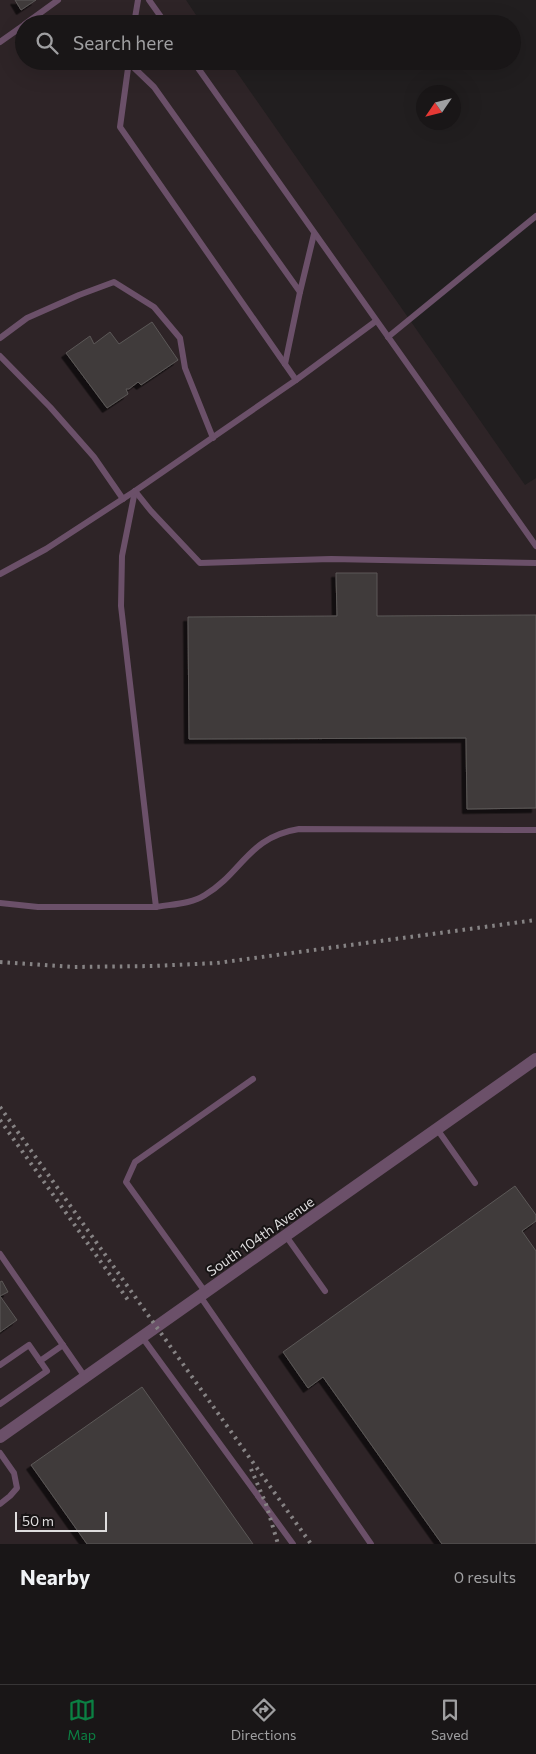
<!DOCTYPE html>
<html lang="en">
<head>
<meta charset="utf-8">
<style>
	:root { --surface:#191617; --page:#221f20; --text:#f1f3f6; --muted:#9f9fa1; --line:#373536; --accent:#0b8043 }
	body { margin:0; font-family:Commissioner,sans-serif; background:var(--page); color:var(--text) }
	.compass { position:absolute; left:416px; top:85px; width:45px; height:45px; border-radius:50%; background:var(--surface); box-shadow:0 5px 20px #0002; rotate:235deg }
	.scale { position:absolute; left:15px; bottom:12px; width:92px; box-sizing:border-box; padding-left:5px; border:2px solid #dfddde; border-top:0; font-size:14px; line-height:18px; white-space:nowrap; color:#dfddde; -webkit-text-stroke:4px #181415; paint-order:stroke }
	.list { margin:0; padding:0; list-style:none }
	h2 { display:flex; justify-content:space-between; align-items:center; height:65px; margin:0; padding:0 20px; font-size:21px }
	h2 small { font-size:16px; font-weight:400; color:var(--muted) }
	.icon { flex:none; width:28px; height:28px; fill:none; stroke:currentColor; stroke-width:2; stroke-linecap:round; stroke-linejoin:round }
	.map { position:relative; flex:none; width:536px; height:1544px; overflow:hidden }
	.search { position:absolute; background:var(--surface); box-shadow:0 5px 20px #0002; left:15px; right:15px; top:15px; height:55px; display:flex; align-items:center; gap:12px; box-sizing:border-box; padding:0 18px; border-radius:28px; color:var(--muted); font-size:19px }
	.sheet { height:140px; background:var(--surface) }
	nav { display:flex; justify-content:space-around; align-items:center; box-sizing:border-box; height:70px; border-top:1px solid var(--line); background:var(--surface); font-size:14px; color:var(--muted) }
	nav a { display:grid; justify-items:center; gap:2px }
	nav .on { color:var(--accent) }
	.map>svg:first-child { display:block }
	.built { fill:#2e2427 }
	.building { fill:#3f3b3b; stroke:#5c5857; filter:url(#shadow) }
	.lines { fill:none; stroke-linecap:round; stroke-linejoin:round }
	.service { stroke:#6b5069; stroke-width:6 }
	.minor { stroke:#6b5069; stroke-width:12 }
	.rail { stroke:#868384; stroke-width:4; stroke-dasharray:2.5 5; stroke-linecap:butt }
	.labels { text-anchor:middle; dominant-baseline:central; stroke-width:4; stroke-linejoin:round; paint-order:stroke }
	.street-label { font-size:14px; fill:#dfddde; stroke:#181415 }
</style>
</head>
<body>
<div class="map">
<svg width="536" height="1544" viewBox="0 0 536 1544">
	<defs>
		<filter id="shadow"><feDropShadow dx="-4.5" dy="4.5" stdDeviation="0" flood-color="#0009"/></filter>
	</defs>
	<rect width="100%" height="100%" fill="#211e1f"/>
	<polygon class="built" points="0,0 186,0 202,24 24,24 24,61 229,61 525,485 536,478 536,1544 0,1544"/>
	<g class="building">
		<polygon points="15,0 36,0 21,10"/>
		<polygon points="152,322 178,360 141,385 138,382 129,389 126,389 128,394 107,408 66,353 90,336 94,344 110,332 119,344"/>
		<polygon points="336,573 377,573 377,616 536,615 536,808 467,809 466,738 189,739 188,617 337,616"/>
		<polygon points="515,1186 536,1215 536,1221 522,1231 536,1251 536,1544 442,1544 323,1377 308,1388 283,1352"/>
		<polygon points="2,1281 8,1292 0,1296 17,1320 0,1332 0,1282"/>
		<polygon points="142,1387 253,1544 87,1544 31,1465"/>
	</g>
	<g class="lines">
		<g class="service">
			<polyline points="149,0 166,24"/>
			<polyline points="25,24 58,0"/>
			<polyline points="134,24 138,0"/>
			<polyline points="0,42 24,25"/>
			<polyline points="129,61 120,127 296,380"/>
			<polyline points="193,61 536,546"/>
			<polyline points="129,63 154,87 300,292 314,234"/>
			<polyline points="376,321 296,380 135,491 151,511 200,563 331,559 536,563"/>
			<polyline points="388,337 536,216"/>
			<polyline points="0,338 27,318 79,295 114,282 154,307 180,338 185,368 213,438"/>
			<polyline points="0,356 50,407 94,457 123,499"/>
			<polyline points="285,364 300,292"/>
			<path d="M135 491 122 556 121 606 156 907C173 904 191 904 205 895 243 872 248 837 299 829L536 830"/>
			<polyline points="0,574 46,549 135,491"/>
			<polyline points="0,903 38,907 156,907"/>
			<polyline points="437,1129 475,1183"/>
			<polyline points="286,1236 325,1291"/>
			<polyline points="0,1254 85,1377"/>
			<polyline points="206,1293 126,1182 135,1162 253,1079"/>
			<polyline points="200,1296 371,1544"/>
			<polyline points="142,1337 293,1544"/>
			<polyline points="40,1361 63,1345"/>
			<polyline points="0,1365 29,1345 47,1371 0,1404"/>
			<polyline points="0,1453 14,1473 17,1488 10,1496 0,1504"/>
		</g>
		<polyline class="minor" points="0,1437 536,1059"/>
		<g class="rail">
			<polyline points="0,962 74,967 153,966 217,963 536,920"/>
			<polyline points="0,1107 311,1544"/>
			<polyline points="0,1120 128,1300"/>
			<polyline points="251,1469 266,1504 278,1544"/>
		</g>
	</g>
	<g class="labels">
		<g class="street-label">
			<text transform="translate(260 1236) rotate(-35)">South 104th Avenue</text>
		</g>
	</g>
</svg>
<svg class="compass" viewBox="-18 -18 36 36"><path d="M0-13l5 13h-10z" fill="#e53935"/><path d="M0 13l5-13h-10z" fill="#9f9fa1"/></svg>
<div class="scale">50 m</div>
<div class="search"><svg class="icon" aria-label="search" viewBox="0 0 24 24"><circle cx="10" cy="10" r="6"/><path d="M15 15l6 6"/></svg>Search here</div>
</div>
<section class="sheet">
<h2>Nearby<small>0 results</small></h2>
<ul class="list">
</ul>
</section>
<nav>
<a class="on"><svg class="icon" aria-label="map" viewBox="0 0 24 24"><path d="M3 6l6-2 6 2 6-2v14l-6 2-6-2-6 2zM9 4v14M15 6v14"/></svg>Map</a>
<a><svg class="icon" aria-label="directions" viewBox="0 0 24 24"><path d="M12 3l9 9-9 9-9-9zM9 14v-3h6M13 9l2 2-2 2"/></svg>Directions</a>
<a><svg class="icon" aria-label="saved" viewBox="0 0 24 24"><path d="M7 4h10v16l-5-4-5 4z"/></svg>Saved</a>
</nav>
</body>
</html>
